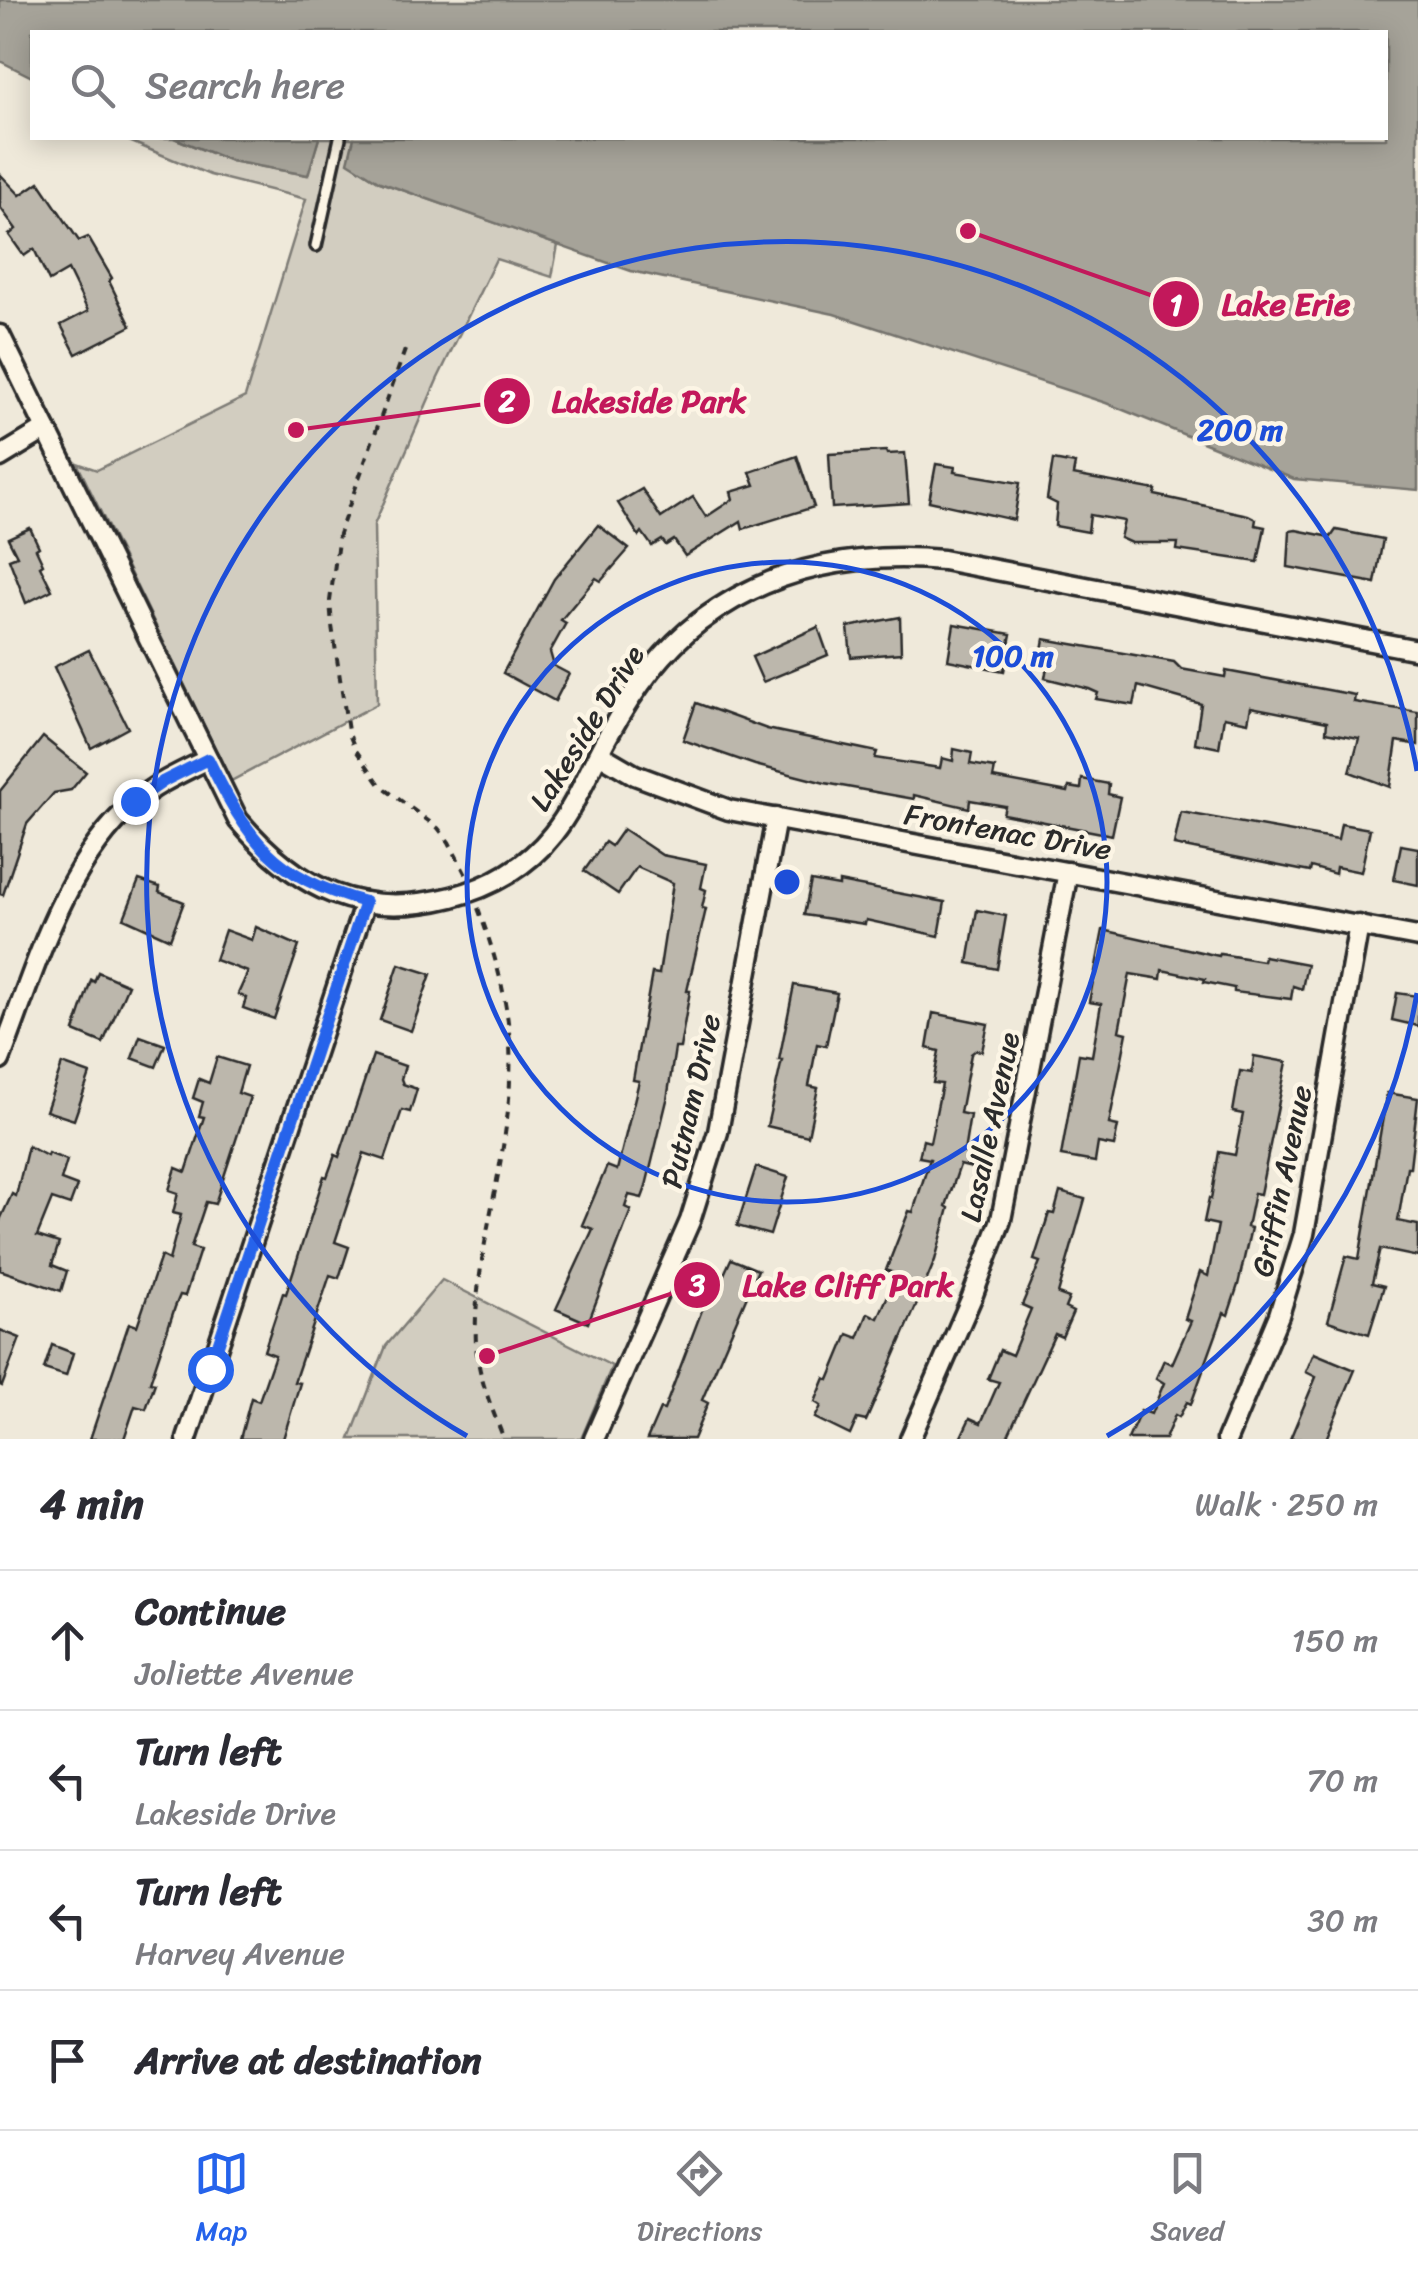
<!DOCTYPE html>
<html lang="en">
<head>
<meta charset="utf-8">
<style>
	:root { --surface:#fff; --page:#f2f2f3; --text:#2b2b33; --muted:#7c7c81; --line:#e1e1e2; --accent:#2563eb }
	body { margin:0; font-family:Sriracha,sans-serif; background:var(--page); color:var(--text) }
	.stop { position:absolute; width:30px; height:30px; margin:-22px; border:8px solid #2563eb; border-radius:50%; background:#fff }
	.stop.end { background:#2563eb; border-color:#fff; box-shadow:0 2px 10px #0008 }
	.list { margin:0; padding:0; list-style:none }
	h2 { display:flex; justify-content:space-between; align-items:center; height:130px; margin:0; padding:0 40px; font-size:42px }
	h2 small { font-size:32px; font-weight:400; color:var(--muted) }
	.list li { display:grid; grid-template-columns:65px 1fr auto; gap:30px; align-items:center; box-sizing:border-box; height:140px; padding:0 40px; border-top:2px solid var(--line) }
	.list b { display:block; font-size:38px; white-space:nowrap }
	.list p { margin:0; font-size:32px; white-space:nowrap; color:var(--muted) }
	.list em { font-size:32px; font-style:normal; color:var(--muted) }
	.icon { flex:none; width:55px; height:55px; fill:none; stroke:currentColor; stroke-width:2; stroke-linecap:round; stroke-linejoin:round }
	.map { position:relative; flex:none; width:1418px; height:1439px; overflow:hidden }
	.search { position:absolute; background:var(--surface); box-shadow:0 5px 25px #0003; left:30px; right:30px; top:30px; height:110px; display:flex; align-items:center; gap:25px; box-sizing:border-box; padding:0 35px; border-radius:0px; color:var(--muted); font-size:38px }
	.sheet { height:690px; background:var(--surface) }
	nav { display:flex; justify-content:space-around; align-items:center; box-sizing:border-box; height:140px; border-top:2px solid var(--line); background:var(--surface); font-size:28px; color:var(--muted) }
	nav a { display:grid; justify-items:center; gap:5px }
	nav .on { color:var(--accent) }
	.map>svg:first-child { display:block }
	.green { fill:#d2cdc0; stroke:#7e7c76; stroke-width:2.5 }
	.water { fill:#a6a399; stroke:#75736d; stroke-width:2.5 }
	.building { fill:#bcb7ac; stroke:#2b2b2b; stroke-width:2.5 }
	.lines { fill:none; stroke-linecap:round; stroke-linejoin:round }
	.lane-casing { stroke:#2b2b2b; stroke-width:16 }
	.street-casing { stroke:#2b2b2b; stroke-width:25 }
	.path { stroke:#2b2b2b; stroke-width:4; stroke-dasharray:8 8; stroke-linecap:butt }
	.lane { stroke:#fcf5e5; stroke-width:9 }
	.street { stroke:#fcf5e5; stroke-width:18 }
	.route { stroke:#2563eb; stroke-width:12 }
	.ring { fill:none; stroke:#1d4ed8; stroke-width:5 }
	.labels { text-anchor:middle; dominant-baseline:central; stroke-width:9; stroke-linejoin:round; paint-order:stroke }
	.street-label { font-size:30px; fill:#2b2b2b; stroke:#fcf5e5 }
	.centre { fill:#1d4ed8; stroke:#fcf5e5; stroke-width:5 }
	.ring-label { font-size:30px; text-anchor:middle; font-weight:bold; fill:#1d4ed8; stroke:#fcf5e5; stroke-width:9; stroke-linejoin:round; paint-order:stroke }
	.leader { fill:none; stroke:#c2185b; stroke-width:4 }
	.callout-dot { fill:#c2185b; stroke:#fcf5e5; stroke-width:4 }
	.mark-label { font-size:30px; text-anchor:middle; font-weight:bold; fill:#fff }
	.callout-label { font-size:32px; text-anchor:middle; font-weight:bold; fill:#c2185b; stroke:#fcf5e5; stroke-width:9; stroke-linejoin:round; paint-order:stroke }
</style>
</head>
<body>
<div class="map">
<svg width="1418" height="1439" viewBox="0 0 1418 1439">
	<rect width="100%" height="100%" fill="#efe9da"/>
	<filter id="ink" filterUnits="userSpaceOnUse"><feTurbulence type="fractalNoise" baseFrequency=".01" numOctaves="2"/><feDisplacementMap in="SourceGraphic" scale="20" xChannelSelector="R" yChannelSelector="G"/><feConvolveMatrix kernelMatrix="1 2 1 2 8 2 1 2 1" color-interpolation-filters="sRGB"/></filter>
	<g filter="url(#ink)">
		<g class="green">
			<polygon points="122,138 174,138 231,161 307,175 319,138 354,138 349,162 380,182 558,245 552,277 496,259 437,380 374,525 377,704 231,781 77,463 97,470 245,397 306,199 210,175"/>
			<polygon points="442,1280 612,1366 581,1439 350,1439 386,1346"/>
		</g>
		<g class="water">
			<polygon points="0,0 1418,0 1418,490 1294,479 1106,403 834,314 631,271 380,182 348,162 354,138 1386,138 1386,32 32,32 32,77 0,61"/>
			<polygon points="174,138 319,138 308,175 231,161"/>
		</g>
		<g class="building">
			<polygon points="0,174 20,195 39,182 79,241 88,237 112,278 109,281 131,326 76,354 61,325 88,311 68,270 49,281 34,249 24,256 9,235 16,229 0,207"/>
			<polygon points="886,451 887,454 905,453 909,503 832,508 829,454"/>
			<polygon points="797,456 814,507 743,529 741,521 685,556 674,540 666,545 662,540 652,546 642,532 639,536 618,503 642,489 661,518 693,497 706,517 733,499 731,492 755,485 750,472"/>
			<polygon points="1053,460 1075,464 1073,475 1156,490 1155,495 1248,515 1256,519 1255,525 1265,527 1258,562 1177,550 1178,543 1131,543 1120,538 1124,521 1090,515 1088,532 1055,526 1057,504 1047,499"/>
			<polygon points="936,464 955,467 954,472 1020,483 1014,520 929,501"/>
			<polygon points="598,525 629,549 601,581 596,578 561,620 566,623 550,652 554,666 569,674 555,701 503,673 554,579"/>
			<polygon points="30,528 39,547 36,549 43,564 40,566 52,590 26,603 9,559 17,556 8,538"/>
			<polygon points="1296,530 1331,537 1336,530 1383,539 1375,583 1288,567 1290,531"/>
			<polygon points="900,617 901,653 851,657 848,627"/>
			<polygon points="954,624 1011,634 1004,671 948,660"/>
			<polygon points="818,627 828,655 763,682 752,657"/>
			<polygon points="1044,639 1174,662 1181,669 1225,677 1226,671 1355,695 1354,702 1418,712 1418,745 1397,741 1390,787 1350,772 1359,738 1326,732 1327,722 1251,707 1248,722 1224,717 1219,748 1195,743 1201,704 1138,686 1134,705 1096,699 1098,693 1089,689 1045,678 1047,667 1039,666"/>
			<polygon points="89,650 128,728 91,748 54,667"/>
			<polygon points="696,703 767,729 877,752 875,758 940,768 942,758 953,761 954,749 972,753 970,764 995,768 993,778 1068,792 1069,787 1081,789 1082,779 1109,784 1108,794 1120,797 1112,835 1003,814 1005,806 970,800 969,808 914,795 914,799 825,783 755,765 683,740"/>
			<polygon points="43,737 86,772 71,790 54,793 27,824 3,895 0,894 0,791"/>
			<polygon points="1181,812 1338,840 1341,824 1370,829 1361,872 1336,867 1335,874 1311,867 1310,872 1174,845"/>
			<polygon points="623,829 662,855 706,864 701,888 706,890 702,908 706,909 687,991 690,991 680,1048 675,1048 667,1100 645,1190 642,1198 629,1195 625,1207 631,1210 588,1323 556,1309 593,1229 582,1225 607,1166 617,1170 639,1081 633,1080 652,973 659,974 673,883 637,867 618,894 584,871 605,842 611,846"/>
			<polygon points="1401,845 1418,848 1418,885 1394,880"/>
			<polygon points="139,880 160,887 159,892 184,902 170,939 124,918"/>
			<polygon points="811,881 839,886 839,882 945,902 939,936 866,920 865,924 804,915"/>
			<polygon points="977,910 1006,916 997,969 968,963"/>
			<polygon points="256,927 299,946 274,1019 243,1008 246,998 238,994 248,972 215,960 225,930 252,940"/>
			<polygon points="1103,930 1219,956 1220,954 1263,961 1264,956 1307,964 1302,989 1293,986 1291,999 1234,992 1234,988 1204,982 1205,979 1162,970 1161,979 1130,974 1119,1031 1127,1033 1109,1124 1118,1126 1114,1146 1098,1143 1095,1162 1061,1156 1079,1054 1092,1056 1101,1004 1089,1002"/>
			<polygon points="399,964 431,974 411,1031 380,1020"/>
			<polygon points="98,972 128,985 103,1043 74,1031 91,980 94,982"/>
			<polygon points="794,985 837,993 826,1046 817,1044 809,1086 818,1088 808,1136 767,1126 782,1060 779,1060"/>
			<polygon points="1397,993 1418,996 1418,1026 1392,1020"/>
			<polygon points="933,1013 988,1024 982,1051 976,1050 971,1054 960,1113 970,1115 964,1152 975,1155 972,1168 960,1165 946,1206 949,1208 935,1260 916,1306 866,1421 857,1419 850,1435 815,1418 821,1406 815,1402 825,1378 829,1380 848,1334 858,1338 868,1313 878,1318 897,1275 886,1270 909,1211 913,1212 930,1159 919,1157 923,1140 930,1142 942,1084 933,1083 939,1051 927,1048"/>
			<polygon points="140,1036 165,1045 156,1067 132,1058"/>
			<polygon points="373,1055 405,1066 401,1079 403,1084 417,1089 410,1112 402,1110 385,1160 364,1153 335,1242 349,1247 339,1278 330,1275 294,1382 300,1383 283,1439 240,1439 251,1398 259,1401 275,1355 264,1351 283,1293 286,1294 324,1176 327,1177 335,1155 339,1157"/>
			<polygon points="1254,1056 1287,1062 1260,1194 1254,1193 1247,1227 1251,1228 1238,1285 1228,1315 1224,1313 1191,1404 1187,1402 1179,1417 1175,1415 1165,1439 1128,1439 1141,1410 1151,1414 1164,1383 1156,1378 1164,1360 1172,1364 1191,1321 1185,1319 1200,1272 1208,1276 1218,1225 1204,1222 1209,1198 1211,1199 1219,1152 1235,1155 1243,1114 1233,1112 1240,1071 1252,1073"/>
			<polygon points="217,1057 246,1066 238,1093 250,1097 215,1204 206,1202 191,1247 200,1250 185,1296 180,1295 175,1307 150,1382 155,1383 146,1409 135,1406 124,1439 90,1439 129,1323 137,1326 161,1256 169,1260 181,1215 173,1213 178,1193 169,1190 176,1168 186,1172 204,1117 199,1116 203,1102 193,1098 199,1079 209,1083"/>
			<polygon points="62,1064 90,1074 74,1120 46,1111"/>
			<polygon points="1387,1093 1418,1098 1410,1167 1407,1167 1398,1221 1418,1225 1418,1257 1380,1249 1372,1283 1384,1286 1369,1334 1328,1321 1346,1256 1359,1259"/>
			<polygon points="28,1146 47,1156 48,1153 67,1160 61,1180 77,1186 70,1205 52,1199 37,1236 59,1243 52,1265 67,1271 61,1291 0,1270 0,1220 12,1194 16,1196"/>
			<polygon points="756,1167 788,1177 770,1235 737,1226"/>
			<polygon points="1060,1192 1085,1199 1058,1294 1069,1298 1065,1308 1073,1312 1062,1337 1055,1334 1008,1435 1018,1439 960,1439 970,1418 981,1423 999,1382 988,1379 1000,1350 1012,1355 1031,1309 1022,1305 1040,1262 1034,1260 1049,1213 1054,1214"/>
			<polygon points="731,1259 758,1270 702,1400 708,1403 693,1439 647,1439 660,1409 664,1410 713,1281 720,1283"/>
			<polygon points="0,1330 20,1338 2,1386 0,1385"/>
			<polygon points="52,1345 73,1353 66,1376 44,1369"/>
			<polygon points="1314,1353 1355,1370 1326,1439 1290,1439 1316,1377 1306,1372"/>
		</g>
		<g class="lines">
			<defs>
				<polyline id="lane" points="316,246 340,138"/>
				<g id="street">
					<path d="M0 335 238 820C298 890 360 920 452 897 491 887 528 866 553 834 577 804 590 767 609 734 631 694 661 651 699 622 770 568 855 552 943 560L1418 650"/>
					<polyline points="0,457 46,429"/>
					<polyline points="599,754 635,775 729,810 1418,937"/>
					<path d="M0 1060C34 973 62 865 135 802 156 783 183 772 208 759"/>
					<polyline points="187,1439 365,902"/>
					<polyline points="594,1439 690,1221 718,1132 776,818"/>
					<polyline points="910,1439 972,1297 1001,1220 1068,872"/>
					<polyline points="1227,1439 1279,1315 1304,1234 1359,925"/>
				</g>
			</defs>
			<use href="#lane" class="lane-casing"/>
			<use href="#street" class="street-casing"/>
			<g class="path">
				<polyline points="405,350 339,534 330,601 332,626 348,731 355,749 381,786 438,828 449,842 466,875"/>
				<path d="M478 908C499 965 513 1017 510 1079 508 1165 472 1260 476 1344 478 1377 492 1409 504 1439"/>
			</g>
			<use href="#lane" class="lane"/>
			<use href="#street" class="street"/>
		</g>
	</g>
	<g class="lines" filter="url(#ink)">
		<path class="route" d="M135 801 164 781 208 759C248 840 273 877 365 902L210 1369"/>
	</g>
	<g class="ring">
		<circle cx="787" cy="882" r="320"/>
		<path d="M1417 993A640 640 0 0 1 1107 1436M467 1436A640 640 0 1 1 1417 771"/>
	</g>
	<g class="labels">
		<g class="street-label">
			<text transform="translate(587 728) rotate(-58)">Lakeside Drive</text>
			<text transform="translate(1008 832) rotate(10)">Frontenac Drive</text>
			<text transform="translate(691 1101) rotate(-77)">Putnam Drive</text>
			<text transform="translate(990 1127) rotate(-78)">Lasalle Avenue</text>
			<text transform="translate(1282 1181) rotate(-78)">Griffin Avenue</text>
		</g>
	</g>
	<circle cx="787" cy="882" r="15" class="centre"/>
	<g class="ring-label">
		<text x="1240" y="440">200 m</text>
		<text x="1013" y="666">100 m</text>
	</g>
	<path class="leader" d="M968 231L1176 304M296 430L507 401M487 1356L697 1285"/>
	<g class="callout-dot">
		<circle cx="968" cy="231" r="10"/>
		<circle cx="296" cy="430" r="10"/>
		<circle cx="487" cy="1356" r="10"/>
		<circle cx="1176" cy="304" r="25"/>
		<circle cx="507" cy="401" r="25"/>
		<circle cx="697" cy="1285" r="25"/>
	</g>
	<g class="mark-label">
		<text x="1176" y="315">1</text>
		<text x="507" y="411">2</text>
		<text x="697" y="1295">3</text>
	</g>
	<g class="callout-label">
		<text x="1286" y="315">Lake Erie</text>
		<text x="649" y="412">Lakeside Park</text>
		<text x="848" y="1296">Lake Cliff Park</text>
	</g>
</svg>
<div class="stop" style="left:210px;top:1369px"></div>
<div class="stop end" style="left:135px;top:801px"></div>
<div class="search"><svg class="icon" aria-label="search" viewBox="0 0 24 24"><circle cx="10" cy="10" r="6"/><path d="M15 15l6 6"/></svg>Search here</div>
</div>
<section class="sheet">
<h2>4 min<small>Walk · 250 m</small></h2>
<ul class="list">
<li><svg class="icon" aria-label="ahead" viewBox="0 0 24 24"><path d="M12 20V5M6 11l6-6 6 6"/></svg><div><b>Continue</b><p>Joliette Avenue</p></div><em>150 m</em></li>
<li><svg class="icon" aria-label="left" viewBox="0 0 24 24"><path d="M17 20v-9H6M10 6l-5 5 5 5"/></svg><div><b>Turn left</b><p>Lakeside Drive</p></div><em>70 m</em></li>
<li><svg class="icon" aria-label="left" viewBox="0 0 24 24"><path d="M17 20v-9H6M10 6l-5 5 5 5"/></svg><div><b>Turn left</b><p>Harvey Avenue</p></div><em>30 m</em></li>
<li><svg class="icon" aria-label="arrive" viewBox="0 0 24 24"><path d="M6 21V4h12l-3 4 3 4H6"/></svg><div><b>Arrive at destination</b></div></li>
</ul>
</section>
<nav>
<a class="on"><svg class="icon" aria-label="map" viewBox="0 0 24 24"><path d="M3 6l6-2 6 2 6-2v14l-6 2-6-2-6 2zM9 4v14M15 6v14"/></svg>Map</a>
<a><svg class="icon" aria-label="directions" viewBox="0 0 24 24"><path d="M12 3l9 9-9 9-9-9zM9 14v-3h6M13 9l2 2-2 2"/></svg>Directions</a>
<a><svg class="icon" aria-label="saved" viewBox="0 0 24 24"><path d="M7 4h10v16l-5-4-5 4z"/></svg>Saved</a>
</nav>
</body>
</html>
